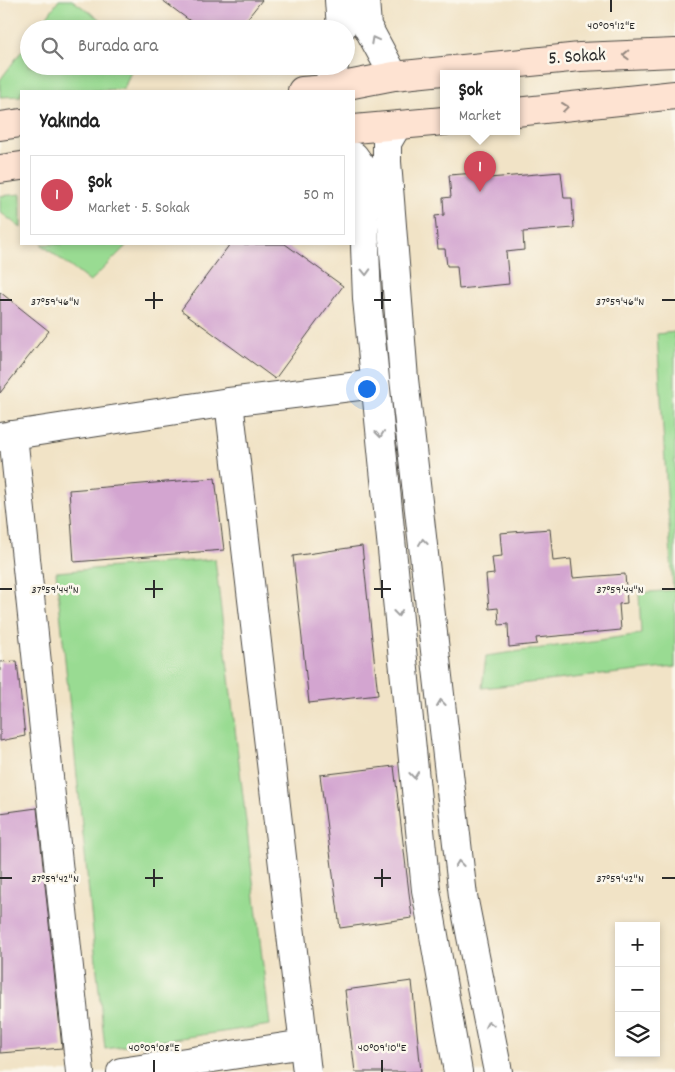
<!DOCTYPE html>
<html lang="tr">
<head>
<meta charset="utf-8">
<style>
	:root { --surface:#fff; --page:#f6f6f6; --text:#222; --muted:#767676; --line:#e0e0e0; --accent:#d1495b }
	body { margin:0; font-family:Dekko,sans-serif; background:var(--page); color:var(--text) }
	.controls { position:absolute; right:15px; bottom:15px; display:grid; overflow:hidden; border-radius:0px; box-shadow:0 2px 8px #0003 }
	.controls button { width:45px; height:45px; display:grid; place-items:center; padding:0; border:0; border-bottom:1px solid var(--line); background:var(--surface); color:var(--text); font:25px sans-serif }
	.you { position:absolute; left:366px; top:388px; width:18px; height:18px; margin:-12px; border:4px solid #fff; border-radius:50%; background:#1a73e8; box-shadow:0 0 0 8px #1a73e833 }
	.badge { display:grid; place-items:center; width:32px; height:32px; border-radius:50%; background:var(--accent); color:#fff; font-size:16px; font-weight:700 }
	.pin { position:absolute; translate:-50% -41px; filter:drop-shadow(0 1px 2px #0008) }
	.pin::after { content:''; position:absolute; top:26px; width:18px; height:15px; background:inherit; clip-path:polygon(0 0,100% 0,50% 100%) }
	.popup { position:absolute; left:440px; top:70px; width:80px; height:65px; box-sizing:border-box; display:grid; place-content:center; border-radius:0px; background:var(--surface); filter:drop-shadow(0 1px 4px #0005); font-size:16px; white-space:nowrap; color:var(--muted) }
	.popup b { font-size:19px; color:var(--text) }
	.popup::after { content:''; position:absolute; left:50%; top:100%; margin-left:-10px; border:10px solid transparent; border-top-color:var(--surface) }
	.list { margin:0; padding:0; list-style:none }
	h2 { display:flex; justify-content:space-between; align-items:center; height:65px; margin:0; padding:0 20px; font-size:21px }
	h2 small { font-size:16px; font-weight:400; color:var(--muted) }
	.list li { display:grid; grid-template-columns:32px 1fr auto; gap:15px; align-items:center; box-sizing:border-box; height:80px; margin:0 10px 10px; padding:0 10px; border:1px solid var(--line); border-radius:0px }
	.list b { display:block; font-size:19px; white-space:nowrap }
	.list p { margin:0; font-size:16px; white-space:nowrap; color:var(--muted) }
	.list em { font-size:16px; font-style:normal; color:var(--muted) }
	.icon { flex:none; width:28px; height:28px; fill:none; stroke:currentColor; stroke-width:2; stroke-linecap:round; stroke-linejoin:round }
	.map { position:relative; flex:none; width:675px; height:1072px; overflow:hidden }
	.search { position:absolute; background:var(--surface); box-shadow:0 2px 8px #0003; left:20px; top:20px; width:335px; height:55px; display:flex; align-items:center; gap:12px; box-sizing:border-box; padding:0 18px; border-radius:28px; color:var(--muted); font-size:19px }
	.panel { position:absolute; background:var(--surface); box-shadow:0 2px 8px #0003; left:20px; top:90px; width:335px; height:155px; border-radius:0px }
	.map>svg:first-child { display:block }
	.green { fill:#99db92; stroke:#62835e }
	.building { fill:#d3a5d0 }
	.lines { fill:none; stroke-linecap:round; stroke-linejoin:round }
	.street-casing { stroke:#494742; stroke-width:30 }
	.secondary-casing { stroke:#494742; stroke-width:30 }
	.street { stroke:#fff; stroke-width:28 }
	.secondary { stroke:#fee3d2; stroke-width:28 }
	.oneway { stroke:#a0a0a0 }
	.oneway2 { stroke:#94877e }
	.ticks { fill:none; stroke:#2b2b2b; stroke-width:2 }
	.labels { text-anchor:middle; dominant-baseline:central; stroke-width:5; stroke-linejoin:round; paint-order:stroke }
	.street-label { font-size:19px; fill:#2b2b2b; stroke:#fbf7ec }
	.ticks-label { font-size:12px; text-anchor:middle; fill:#2b2b2b; stroke:#fbf7ec; stroke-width:5; stroke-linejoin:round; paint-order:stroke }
</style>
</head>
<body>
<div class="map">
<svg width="675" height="1072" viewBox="0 0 675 1072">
	<rect width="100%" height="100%" fill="#fbf7ec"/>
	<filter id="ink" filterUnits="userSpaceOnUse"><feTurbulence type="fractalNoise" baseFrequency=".02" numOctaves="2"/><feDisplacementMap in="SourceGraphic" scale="10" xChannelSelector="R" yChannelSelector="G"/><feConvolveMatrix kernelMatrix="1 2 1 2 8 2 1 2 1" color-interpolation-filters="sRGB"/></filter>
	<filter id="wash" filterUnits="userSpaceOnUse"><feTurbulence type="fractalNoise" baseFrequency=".0096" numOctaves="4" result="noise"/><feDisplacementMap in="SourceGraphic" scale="20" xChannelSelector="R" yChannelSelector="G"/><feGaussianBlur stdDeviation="1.12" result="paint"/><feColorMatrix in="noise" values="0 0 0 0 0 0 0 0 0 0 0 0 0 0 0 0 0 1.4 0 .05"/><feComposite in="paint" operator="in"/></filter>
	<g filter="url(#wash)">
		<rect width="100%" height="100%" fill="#f1e3c6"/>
		<g class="green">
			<polygon points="59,0 72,0 114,29 38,29"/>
			<polygon points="29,41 29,66 133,66 124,89 87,91 21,91 21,96 0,97 0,80"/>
			<polygon points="21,194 21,228 0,212 0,196"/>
			<polygon points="41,244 128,244 90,282"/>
			<polygon points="675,332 675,667 482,688 486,656 641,634 639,593 673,590 657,334"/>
			<polygon points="215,559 270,1025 105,1049 56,572"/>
		</g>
		<g id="blocks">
			<g class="building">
				<polygon points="162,0 262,0 239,29 201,29"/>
				<polygon points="561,172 564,198 572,198 574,228 523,232 524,250 506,252 509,284 459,289 457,266 447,266 445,249 438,249 435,216 444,215 443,198 451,197 449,175 476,173 477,179"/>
				<polygon points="230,244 285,244 343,286 275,379 181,310"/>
				<polygon points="0,292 49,331 0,393"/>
				<polygon points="215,478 224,550 74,562 69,490"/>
				<polygon points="550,529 553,561 571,559 573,578 625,574 627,603 619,604 621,630 536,638 537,644 509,647 508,624 499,625 498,608 489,609 486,575 494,574 492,557 502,556 500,533"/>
				<polygon points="362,546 378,695 309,703 293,556"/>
				<polygon points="17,661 25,736 0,741 0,662"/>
				<polygon points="394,766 412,918 340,928 320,775"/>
				<polygon points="37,808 62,1048 0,1053 0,813"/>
				<polygon points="412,981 421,1072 355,1072 345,990"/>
			</g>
		</g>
	</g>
	<g filter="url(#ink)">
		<use href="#blocks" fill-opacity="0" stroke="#494742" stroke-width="1"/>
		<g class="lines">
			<defs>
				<g id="street">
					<polyline points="339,0 341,29"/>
					<polyline points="365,0 367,26 394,76"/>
					<polyline points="327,89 334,66"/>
					<polyline points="397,126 387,143 387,162 404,379 463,896 498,1072"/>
					<polyline points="354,156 362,167 367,299 426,890 458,1072"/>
					<polyline points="229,402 307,1072"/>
					<polyline points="13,435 80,1072"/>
					<polyline points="0,437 229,402 375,384"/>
					<polyline points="121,1072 304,1044"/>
				</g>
				<g id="secondary">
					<polyline points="302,91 327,89 394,76 580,57 675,53"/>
					<polyline points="516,112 675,95"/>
					<polyline points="0,126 21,123"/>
					<polyline points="354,129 444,121"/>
					<polyline points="0,169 21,166"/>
				</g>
			</defs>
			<use href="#street" class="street-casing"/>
			<use href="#secondary" class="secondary-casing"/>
			<use href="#street" class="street"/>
			<use href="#secondary" class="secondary"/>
		</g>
		<defs><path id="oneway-chevron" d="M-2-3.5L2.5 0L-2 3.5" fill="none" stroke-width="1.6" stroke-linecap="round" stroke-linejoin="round" transform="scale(1.25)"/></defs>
		<g class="oneway">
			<use href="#oneway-chevron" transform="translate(374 40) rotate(-118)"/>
			<use href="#oneway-chevron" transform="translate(366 272) rotate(88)"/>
			<use href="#oneway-chevron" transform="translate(380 434) rotate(84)"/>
			<use href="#oneway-chevron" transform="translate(423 542) rotate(-97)"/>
			<use href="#oneway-chevron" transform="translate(398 613) rotate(84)"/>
			<use href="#oneway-chevron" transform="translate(441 703) rotate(-96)"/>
			<use href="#oneway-chevron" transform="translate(414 775) rotate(84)"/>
			<use href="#oneway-chevron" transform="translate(459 864) rotate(-96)"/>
			<use href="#oneway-chevron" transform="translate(489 1024) rotate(-101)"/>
		</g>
		<g class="oneway2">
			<use href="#oneway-chevron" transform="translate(626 55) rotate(178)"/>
			<use href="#oneway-chevron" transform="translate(565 107) rotate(-7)"/>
		</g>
	</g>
	<path class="ticks" d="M611 0V12M154 292V309M382 292V309M0 300H12M145 300H163M374 300H391M662 300H675M154 580V598M382 580V598M0 589H12M145 589H163M374 589H391M662 589H675M154 869V887M382 869V887M0 878H12M145 878H163M374 878H391M662 878H675M154 1060V1072M382 1060V1072"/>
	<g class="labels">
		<g class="street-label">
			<text transform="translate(577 58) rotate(-4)">5. Sokak</text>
		</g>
	</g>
	<g class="ticks-label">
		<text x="611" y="29">40°09'12"E</text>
		<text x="55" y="305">37°59'46"N</text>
		<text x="620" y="305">37°59'46"N</text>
		<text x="55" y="593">37°59'44"N</text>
		<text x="620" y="593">37°59'44"N</text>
		<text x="55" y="882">37°59'42"N</text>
		<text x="620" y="882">37°59'42"N</text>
		<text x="154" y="1051">40°09'08"E</text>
		<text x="382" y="1051">40°09'10"E</text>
	</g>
</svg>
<div class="controls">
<button>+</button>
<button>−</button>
<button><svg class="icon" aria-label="layers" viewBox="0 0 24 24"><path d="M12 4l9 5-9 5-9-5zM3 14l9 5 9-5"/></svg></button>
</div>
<div class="you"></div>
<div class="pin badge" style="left:480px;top:192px">1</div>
<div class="popup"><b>Şok</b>Market</div>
<div class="search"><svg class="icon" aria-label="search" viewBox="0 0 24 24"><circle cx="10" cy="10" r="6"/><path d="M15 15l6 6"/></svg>Burada ara</div>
<section class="panel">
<h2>Yakında<small></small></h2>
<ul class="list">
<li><span class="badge">1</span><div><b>Şok</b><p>Market · 5. Sokak</p></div><em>50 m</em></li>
</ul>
</section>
</div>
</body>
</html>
